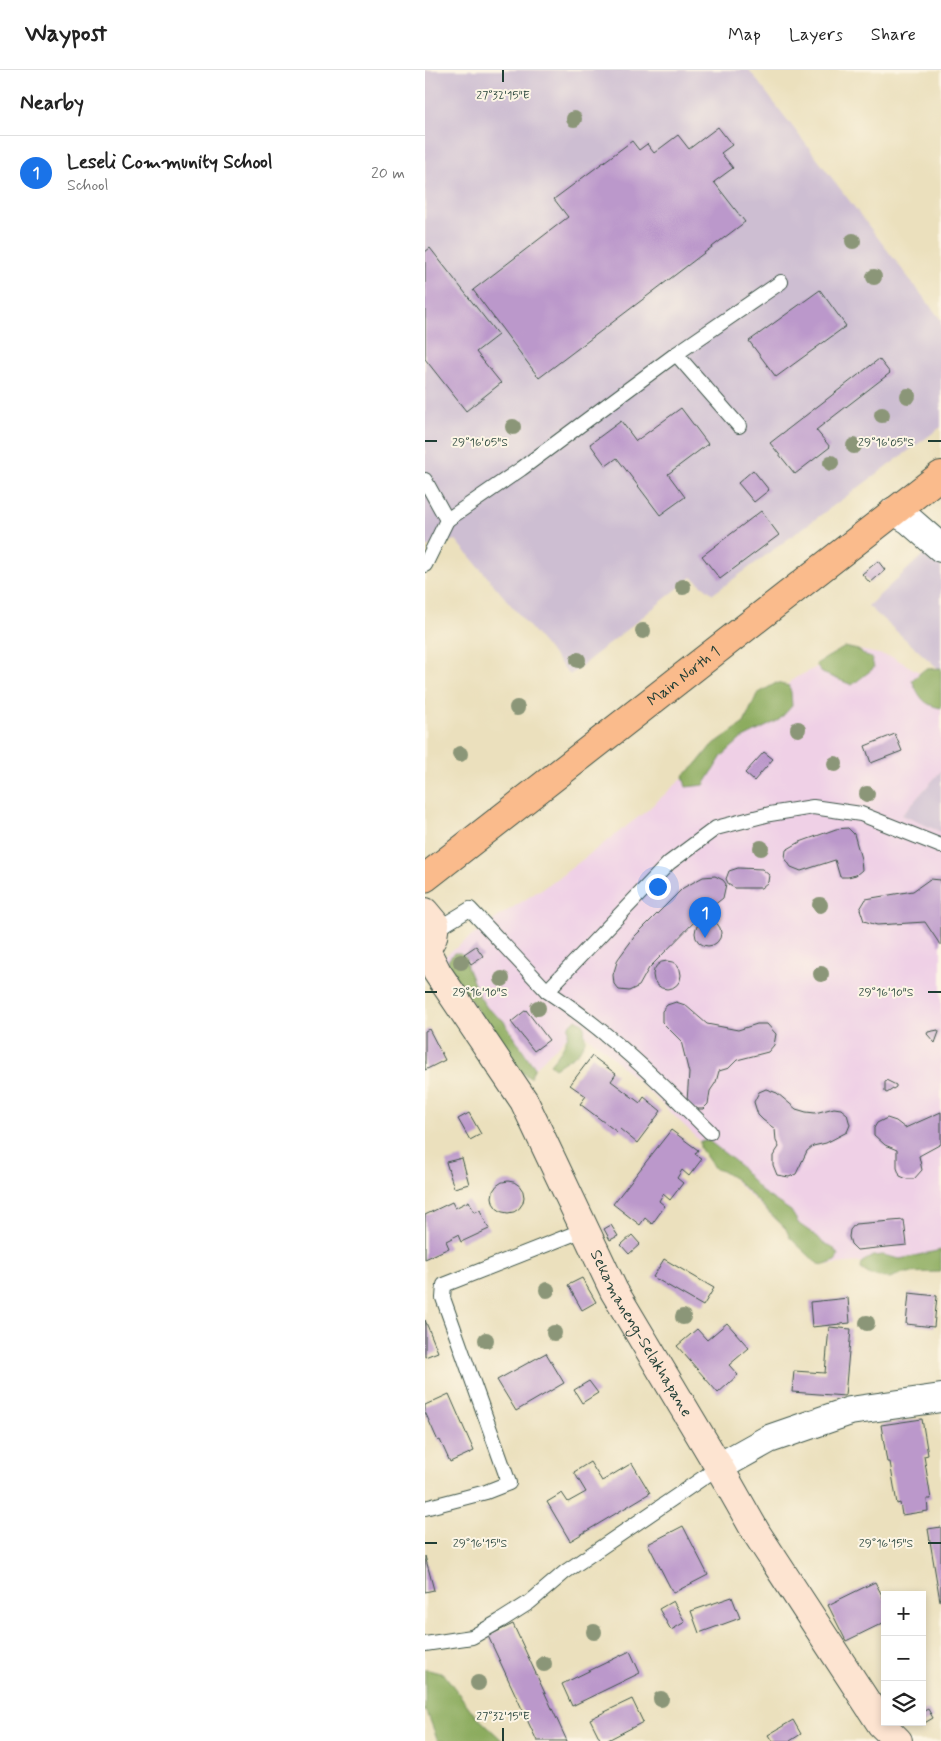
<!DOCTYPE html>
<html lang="en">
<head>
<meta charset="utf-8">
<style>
	:root { --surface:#fff; --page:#f6f6f6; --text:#222; --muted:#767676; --line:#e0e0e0; --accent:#1a73e8 }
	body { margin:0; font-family:Mynerve,sans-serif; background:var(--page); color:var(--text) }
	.controls { position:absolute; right:15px; bottom:15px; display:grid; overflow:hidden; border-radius:0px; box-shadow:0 2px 8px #0003 }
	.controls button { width:45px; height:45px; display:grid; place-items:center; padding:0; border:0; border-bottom:1px solid var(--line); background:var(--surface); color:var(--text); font:25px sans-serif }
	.you { position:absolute; left:232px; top:816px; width:18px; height:18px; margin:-12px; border:4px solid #fff; border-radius:50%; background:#1a73e8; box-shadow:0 0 0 8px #1a73e833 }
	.badge { display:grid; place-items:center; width:32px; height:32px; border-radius:50%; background:var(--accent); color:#fff; font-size:16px; font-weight:700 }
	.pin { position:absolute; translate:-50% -41px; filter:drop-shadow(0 1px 2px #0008) }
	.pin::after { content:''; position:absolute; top:26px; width:18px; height:15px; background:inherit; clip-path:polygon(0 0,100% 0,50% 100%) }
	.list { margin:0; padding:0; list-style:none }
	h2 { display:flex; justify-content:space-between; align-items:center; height:65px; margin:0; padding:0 20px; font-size:21px }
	h2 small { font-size:16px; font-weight:400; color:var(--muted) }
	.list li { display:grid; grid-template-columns:32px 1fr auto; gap:15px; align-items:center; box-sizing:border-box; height:75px; padding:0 20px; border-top:1px solid var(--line) }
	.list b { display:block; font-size:19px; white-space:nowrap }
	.list p { margin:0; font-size:16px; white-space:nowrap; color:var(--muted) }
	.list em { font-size:16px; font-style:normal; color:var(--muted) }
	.icon { flex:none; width:28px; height:28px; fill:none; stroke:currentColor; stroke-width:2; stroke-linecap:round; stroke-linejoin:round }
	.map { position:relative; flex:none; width:516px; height:1671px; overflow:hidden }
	header { display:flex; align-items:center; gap:30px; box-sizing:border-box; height:70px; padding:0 25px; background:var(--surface); border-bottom:1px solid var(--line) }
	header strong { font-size:24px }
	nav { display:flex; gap:28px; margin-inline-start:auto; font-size:18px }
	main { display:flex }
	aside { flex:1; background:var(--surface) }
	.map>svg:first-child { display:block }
	.built { fill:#efd0e6 }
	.industrial { fill:#cdbed2 }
	.forest { fill:#8cac5f; stroke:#56744a }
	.building { fill:#bb98cb }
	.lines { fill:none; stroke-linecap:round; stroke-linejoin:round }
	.lane-casing { stroke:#3e5549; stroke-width:16 }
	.street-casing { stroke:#3e5549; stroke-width:30 }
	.secondary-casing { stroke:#3e5549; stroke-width:30 }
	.primary-casing { stroke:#3e5549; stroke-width:30 }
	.lane { stroke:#fff; stroke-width:14 }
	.street { stroke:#fff; stroke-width:28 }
	.secondary { stroke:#fde4d1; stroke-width:28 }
	.primary { stroke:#fabb8c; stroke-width:28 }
	.tree { fill:#8b9678 }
	.ticks { fill:none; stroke:#1f3d34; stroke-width:2 }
	.labels { text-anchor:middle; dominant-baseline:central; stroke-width:4; stroke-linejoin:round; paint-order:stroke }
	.street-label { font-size:16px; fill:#1f3d34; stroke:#fcf5e5 }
	.ticks-label { font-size:12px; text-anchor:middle; fill:#1f3d34; stroke:#fcf5e5; stroke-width:4; stroke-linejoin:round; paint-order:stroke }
</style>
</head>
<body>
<header>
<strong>Waypost</strong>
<nav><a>Map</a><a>Layers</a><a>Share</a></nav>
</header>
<main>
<aside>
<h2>Nearby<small></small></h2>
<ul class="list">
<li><span class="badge">1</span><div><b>Leseli Community School</b><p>School</p></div><em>20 m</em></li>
</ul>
</aside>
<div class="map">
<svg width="516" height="1671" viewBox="0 0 516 1671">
	<rect width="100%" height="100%" fill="#fcf5e5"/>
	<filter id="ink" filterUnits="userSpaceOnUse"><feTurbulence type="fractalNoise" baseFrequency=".02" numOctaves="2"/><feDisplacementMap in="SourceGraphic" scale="10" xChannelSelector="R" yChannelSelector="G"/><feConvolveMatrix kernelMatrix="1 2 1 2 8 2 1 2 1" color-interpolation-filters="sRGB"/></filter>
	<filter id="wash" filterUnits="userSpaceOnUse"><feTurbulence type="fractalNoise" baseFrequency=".0096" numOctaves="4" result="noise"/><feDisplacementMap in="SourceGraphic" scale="20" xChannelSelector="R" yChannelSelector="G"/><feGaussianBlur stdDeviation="1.12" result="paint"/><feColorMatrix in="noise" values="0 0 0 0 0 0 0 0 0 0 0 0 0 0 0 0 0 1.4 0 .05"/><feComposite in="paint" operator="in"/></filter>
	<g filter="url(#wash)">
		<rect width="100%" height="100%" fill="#ebe0bd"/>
		<polygon class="built" points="420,577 468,587 516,615 516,701 477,745 516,762 516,1185 400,1195 321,1122 264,1060 181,981 151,958 106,1002 17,888 73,847 132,809 220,742 370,608 412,587"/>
		<g class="industrial">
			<polygon points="0,0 324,0 516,250 516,357 288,524 267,507 145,605 31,470 0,477"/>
			<polygon points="500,483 516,495 516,601 443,536"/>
			<polygon points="516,701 516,762 477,745"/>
		</g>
		<g class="forest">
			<polygon points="420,577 433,580 447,589 449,598 427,615 397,603 391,594"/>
			<path d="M516 598V638C498 635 494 626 487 610L500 599Z"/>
			<polygon points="351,613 364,616 366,622 367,636 354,650 316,669 297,686 279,715 261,717 258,706 270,696 286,676 319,653 332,624"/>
			<polygon points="29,883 35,883 41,887 42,897 54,926 63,939 78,950 105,991 110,997 105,1008 92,999 22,895 24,889"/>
			<path d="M151 949 159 954 160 971 153 983 130 998 125 994C137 979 142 975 144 956Z"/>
			<polygon points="275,1071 284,1071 311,1092 337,1122 366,1141 374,1154 393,1167 398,1173 408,1177 413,1185 411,1191 400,1195 393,1194 365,1168 361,1159 310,1109 297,1101 290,1099 275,1078"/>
			<polygon points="516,1180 516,1202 478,1203 465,1208 445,1205 436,1199 437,1192 448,1186 458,1185 475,1189"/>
			<polygon points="0,1599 19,1604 49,1644 78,1671 13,1671 2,1642 0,1641"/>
		</g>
		<g id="blocks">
			<g class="building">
				<polygon points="293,57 307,75 296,83 308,98 289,112 320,152 114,308 48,220 143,147 129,129 207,71 214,80 222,74 229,83 253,65 264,79"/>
				<polygon points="5,178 73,265 51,282 76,313 41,341 0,289 0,182"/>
				<polygon points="395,220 421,256 351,307 324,271"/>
				<polygon points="454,289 465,303 391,360 405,377 370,404 345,373"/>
				<polygon points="256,338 283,374 243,404 260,427 235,445 192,388 181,396 165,374 196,351 211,371"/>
				<polygon points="328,400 344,420 329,432 313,413"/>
				<polygon points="336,441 354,465 295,509 277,486"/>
				<polygon points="453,491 460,500 445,513 437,504"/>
				<polygon points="470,664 477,681 446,693 440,676"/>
				<polygon points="339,682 348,689 329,711 320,703"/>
				<polygon points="423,758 429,764 436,789 437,800 431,805 423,807 415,807 410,790 376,801 366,797 360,788 361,780 375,772 411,759"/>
				<polygon points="313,798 337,799 344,805 343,812 336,818 310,818 304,815 301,809 304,801"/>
				<polygon points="290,806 298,810 301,814 298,828 274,847 235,887 224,898 214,916 204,921 194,920 189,914 188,905 193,889 210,866 258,818 278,807"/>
				<polygon points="505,809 516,810 516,876 500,852 452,855 439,851 435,839 441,829 488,821"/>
				<circle cx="283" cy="863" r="13"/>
				<polygon points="51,876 58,886 46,894 39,884"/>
				<circle cx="242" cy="905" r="14"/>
				<polygon points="251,932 260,935 282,954 313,960 332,954 342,954 351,964 349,975 343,982 312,990 304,998 294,1001 291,1012 285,1021 283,1034 278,1039 268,1039 262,1031 264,1003 256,971 237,952 237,941 242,935"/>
				<polygon points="101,940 124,970 109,981 86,952"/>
				<polygon points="4,959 20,990 0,1000 0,961"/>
				<polygon points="513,960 514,962 510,973 502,964 503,962"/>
				<polygon points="167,986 191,1004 186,1011 215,1033 219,1027 236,1041 212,1073 195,1059 192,1062 155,1034 161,1026 145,1015"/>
				<polygon points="461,1010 471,1015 471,1017 462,1023 460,1022 460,1012"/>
				<polygon points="341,1019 352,1023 371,1039 381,1042 390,1043 409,1038 416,1039 422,1044 425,1055 422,1062 401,1073 388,1076 382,1081 371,1104 364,1107 352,1105 348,1095 348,1086 354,1077 351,1071 350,1059 338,1050 333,1045 329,1032 334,1022"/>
				<polygon points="516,1042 516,1074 494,1086 497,1100 489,1109 482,1109 475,1106 472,1098 472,1080 460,1075 449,1065 449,1058 452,1053 462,1048 471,1051 480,1058"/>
				<polygon points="44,1043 56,1064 45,1070 33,1049"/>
				<polygon points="246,1060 273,1080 270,1084 277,1089 264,1106 257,1100 252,1108 258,1113 245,1130 238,1124 234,1131 240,1136 227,1154 220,1148 215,1155 188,1134"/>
				<polygon points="37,1088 44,1114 29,1118 21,1092"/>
				<circle cx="83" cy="1127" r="16"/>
				<polygon points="44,1131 49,1142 55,1140 64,1159 36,1172 33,1165 21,1171 24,1178 0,1189 0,1145 27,1132 30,1138"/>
				<polygon points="479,1150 482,1175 432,1180 426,1174 424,1167 425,1160 430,1154"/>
				<polygon points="186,1155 193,1166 185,1170 179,1159"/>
				<polygon points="207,1165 215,1174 204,1184 196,1175"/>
				<polygon points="239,1189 289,1218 278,1236 228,1207"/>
				<polygon points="157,1208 171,1232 157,1240 143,1215"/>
				<polygon points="484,1223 512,1226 509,1257 481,1254"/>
				<polygon points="423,1228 425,1253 387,1257 385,1232"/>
				<polygon points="0,1250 13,1282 0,1287"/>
				<polygon points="302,1253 324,1278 304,1295 313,1305 293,1323 252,1276 272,1259 282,1270"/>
				<polygon points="404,1257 426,1259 420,1326 367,1322 369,1301 400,1303"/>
				<polygon points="121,1283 139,1313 91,1341 72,1310"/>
				<polygon points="164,1311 173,1323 157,1333 149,1320"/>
				<polygon points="24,1324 49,1381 25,1392 15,1370 13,1371 0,1342 0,1335"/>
				<polygon points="497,1349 503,1385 499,1386 506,1429 502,1429 503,1441 477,1445 475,1433 472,1434 465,1392 462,1392 456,1355"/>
				<polygon points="165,1392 177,1411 207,1393 225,1423 145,1471 122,1432 137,1423 143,1432 161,1422 149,1402"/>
				<polygon points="258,1456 283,1505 248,1523 223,1474"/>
				<polygon points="516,1457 516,1531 515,1531 503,1459"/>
				<polygon points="0,1486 9,1520 0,1522"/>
				<polygon points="450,1512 460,1531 460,1552 421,1571 403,1535"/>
				<polygon points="307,1527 315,1548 274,1563 266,1541"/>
				<polygon points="248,1531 260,1552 246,1560 234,1539"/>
				<polygon points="88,1554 142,1671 112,1671 63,1566"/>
				<polygon points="205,1581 215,1603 147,1636 137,1614"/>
				<polygon points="207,1629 218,1652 181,1671 176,1671 165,1649"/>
				<polygon points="503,1639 508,1648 496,1655 494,1652 497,1652 497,1642"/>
				<polygon points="368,1650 376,1664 365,1671 347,1671 343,1665"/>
			</g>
		</g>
	</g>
	<g filter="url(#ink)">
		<use href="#blocks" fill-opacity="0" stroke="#3e5549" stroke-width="1"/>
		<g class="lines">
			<defs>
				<g id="lane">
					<polyline points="251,284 314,356"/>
					<polyline points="0,410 22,450 0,495"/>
					<polyline points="22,450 96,399 251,284 356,212"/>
					<polyline points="10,854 22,853 45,839 122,921 244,793 291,758 345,744 388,737 436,744 516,776"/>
					<path d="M122 921C182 960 234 1011 285 1062"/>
					<polyline points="0,1438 61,1422 84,1413 18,1228 19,1215 161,1159"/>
					<polyline points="0,1574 47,1567 75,1551 105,1532 140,1502 294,1397"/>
				</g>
				<g id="street">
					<polyline points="469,441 484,450 516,478"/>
					<polyline points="294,1397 344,1369 425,1341 516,1328"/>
				</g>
				<g id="secondary">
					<path id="s1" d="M0 842 10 854 8 867 1 880 12 902 99 1031 189 1221 294 1397 332 1464 456 1654 473 1671"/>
				</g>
				<g id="primary">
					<path id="s2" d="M0 808 516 405"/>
				</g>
			</defs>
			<use href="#lane" class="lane-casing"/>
			<use href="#street" class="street-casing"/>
			<use href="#secondary" class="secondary-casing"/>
			<use href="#primary" class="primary-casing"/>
			<use href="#lane" class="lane"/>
			<use href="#street" class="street"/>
			<use href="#secondary" class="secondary"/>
			<use href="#primary" class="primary"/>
		</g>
		<g class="tree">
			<circle cx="149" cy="49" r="8"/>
			<circle cx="428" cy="171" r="8"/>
			<circle cx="449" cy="207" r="8"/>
			<circle cx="483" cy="326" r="8"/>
			<circle cx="457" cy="345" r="8"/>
			<circle cx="88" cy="357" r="8"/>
			<circle cx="429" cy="376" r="8"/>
			<circle cx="406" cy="393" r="8"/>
			<circle cx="258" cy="517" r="8"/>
			<circle cx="218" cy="561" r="8"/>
			<circle cx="153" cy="590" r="8"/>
			<circle cx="92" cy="638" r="8"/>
			<circle cx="373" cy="659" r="8"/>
			<circle cx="35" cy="684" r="8"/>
			<circle cx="410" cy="694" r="8"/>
			<circle cx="442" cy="724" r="8"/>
			<circle cx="336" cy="778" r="8"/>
			<circle cx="395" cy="835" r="8"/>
			<circle cx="36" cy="892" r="8"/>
			<circle cx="396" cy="904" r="8"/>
			<circle cx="77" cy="909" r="8"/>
			<circle cx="113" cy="938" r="8"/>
			<circle cx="122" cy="1220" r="8"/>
			<circle cx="258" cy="1247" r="8"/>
			<circle cx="442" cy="1253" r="8"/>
			<circle cx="129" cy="1263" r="8"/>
			<circle cx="61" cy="1270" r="8"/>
			<circle cx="169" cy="1562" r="8"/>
			<circle cx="119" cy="1594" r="8"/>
			<circle cx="53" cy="1613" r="8"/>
			<circle cx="236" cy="1629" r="8"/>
		</g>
	</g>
	<path class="ticks" d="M78 0V12M0 371H12M503 371H516M0 922H12M503 922H516M0 1473H12M503 1473H516M78 1658V1671"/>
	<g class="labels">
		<g class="street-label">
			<text stroke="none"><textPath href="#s2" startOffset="328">Main North 1</textPath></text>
			<text stroke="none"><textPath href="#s1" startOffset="484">Sekamaneng-Selakhapane</textPath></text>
		</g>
	</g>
	<g class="ticks-label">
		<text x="78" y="29">27°32'15"E</text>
		<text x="55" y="376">29°16'05"S</text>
		<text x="461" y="376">29°16'05"S</text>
		<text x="55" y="926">29°16'10"S</text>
		<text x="461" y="926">29°16'10"S</text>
		<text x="55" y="1477">29°16'15"S</text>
		<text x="461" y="1477">29°16'15"S</text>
		<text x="78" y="1650">27°32'15"E</text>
	</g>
</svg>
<div class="controls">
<button>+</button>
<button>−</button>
<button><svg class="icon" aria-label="layers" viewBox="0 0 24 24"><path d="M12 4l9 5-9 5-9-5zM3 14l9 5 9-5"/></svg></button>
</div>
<div class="you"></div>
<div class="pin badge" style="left:280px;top:868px">1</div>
</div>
</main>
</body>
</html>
